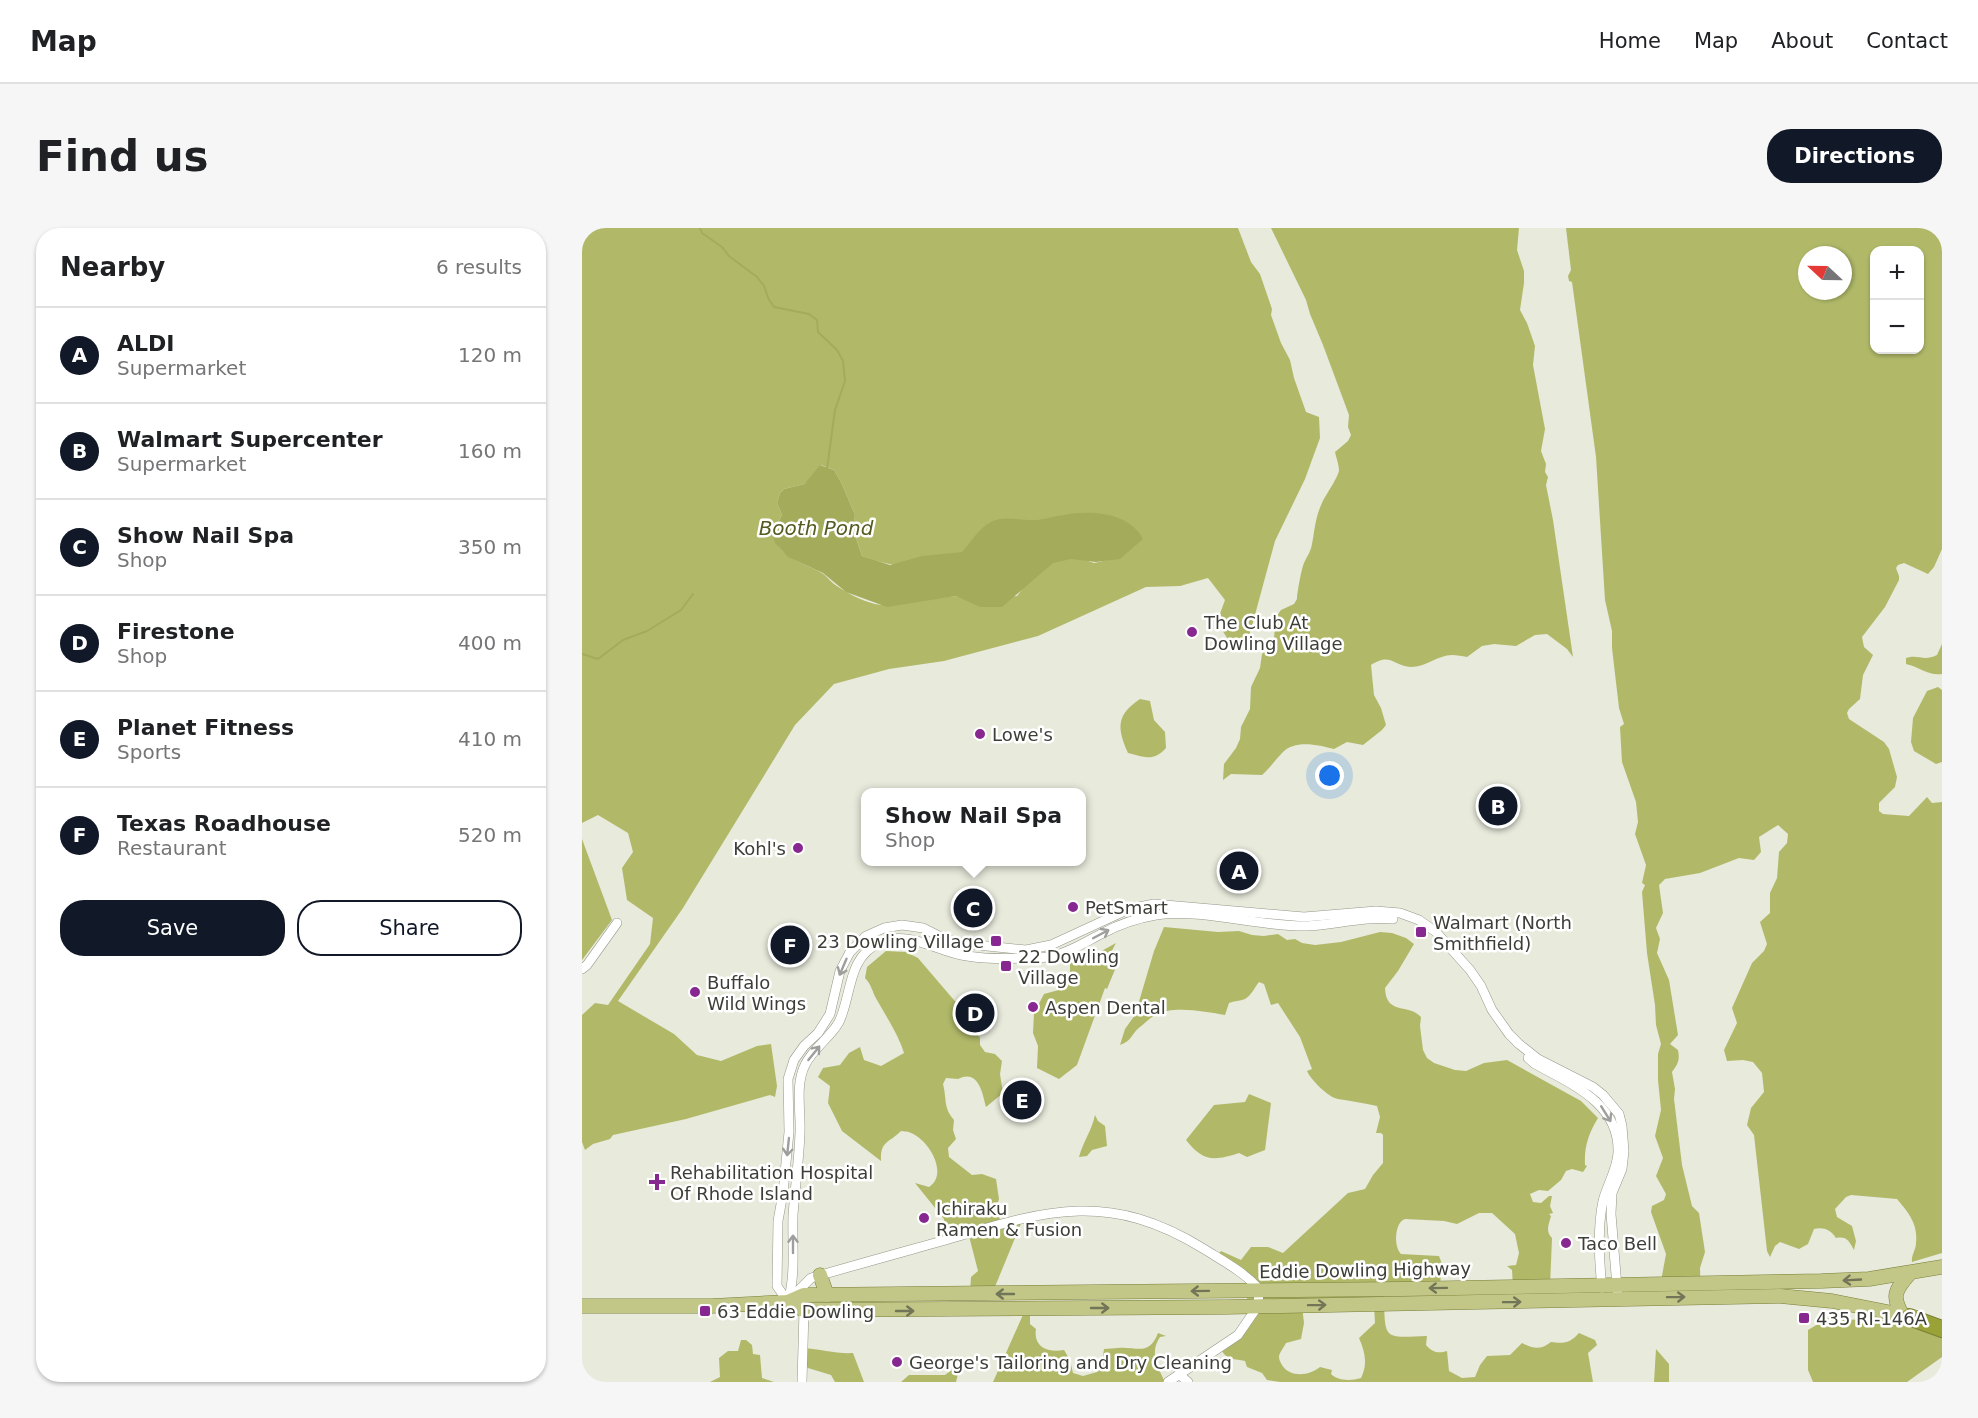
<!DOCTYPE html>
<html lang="en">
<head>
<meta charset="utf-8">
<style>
	:root { --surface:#fff; --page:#f6f6f6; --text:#202124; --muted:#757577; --line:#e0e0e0; --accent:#111827 }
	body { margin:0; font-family:"DejaVu Sans",sans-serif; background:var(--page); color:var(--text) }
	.controls { position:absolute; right:18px; top:18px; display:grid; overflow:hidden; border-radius:12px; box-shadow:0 2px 4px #0004 }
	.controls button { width:54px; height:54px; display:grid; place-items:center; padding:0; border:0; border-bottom:2px solid var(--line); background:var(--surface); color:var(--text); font:30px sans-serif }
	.compass { position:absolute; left:1216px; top:18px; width:54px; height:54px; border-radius:50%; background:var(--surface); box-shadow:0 2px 4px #0004; rotate:292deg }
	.you { position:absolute; left:748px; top:548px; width:21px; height:21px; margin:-15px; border:4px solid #fff; border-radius:50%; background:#1a73e8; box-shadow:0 0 0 9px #1a73e833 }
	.badge { display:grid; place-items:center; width:39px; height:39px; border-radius:50%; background:var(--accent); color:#fff; font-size:20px; font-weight:700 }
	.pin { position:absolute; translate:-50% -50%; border:3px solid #fff; box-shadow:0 2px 6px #0006 }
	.popup { position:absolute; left:279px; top:560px; width:225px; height:78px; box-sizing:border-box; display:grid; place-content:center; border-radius:12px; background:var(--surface); filter:drop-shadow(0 2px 4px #0005); font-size:20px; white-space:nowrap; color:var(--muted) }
	.popup b { font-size:22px; color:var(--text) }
	.popup::after { content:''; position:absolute; left:50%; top:100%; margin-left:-12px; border:12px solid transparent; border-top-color:var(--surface) }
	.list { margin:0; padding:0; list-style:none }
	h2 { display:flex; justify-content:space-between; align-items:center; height:78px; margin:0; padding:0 24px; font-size:26px }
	h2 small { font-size:20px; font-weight:400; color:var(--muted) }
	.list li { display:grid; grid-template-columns:39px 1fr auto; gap:18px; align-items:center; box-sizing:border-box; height:96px; padding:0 24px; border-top:2px solid var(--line) }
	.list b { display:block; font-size:22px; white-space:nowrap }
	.list p { margin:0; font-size:20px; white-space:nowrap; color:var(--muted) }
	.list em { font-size:20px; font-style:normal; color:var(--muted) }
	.actions { display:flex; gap:12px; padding:18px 24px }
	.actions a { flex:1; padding:14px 0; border:2px solid var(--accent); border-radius:24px; text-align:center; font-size:21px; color:var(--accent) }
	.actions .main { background:var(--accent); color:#fff }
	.map { position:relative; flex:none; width:1360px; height:1154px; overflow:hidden; border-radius:24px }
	header { display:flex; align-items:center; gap:36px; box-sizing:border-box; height:84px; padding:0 30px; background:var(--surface); border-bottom:2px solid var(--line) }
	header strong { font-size:28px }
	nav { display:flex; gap:33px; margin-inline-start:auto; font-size:21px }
	.intro { display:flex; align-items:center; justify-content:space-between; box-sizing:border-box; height:144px; padding:0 36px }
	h1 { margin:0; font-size:42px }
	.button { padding:15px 27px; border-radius:24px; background:var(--accent); color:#fff; font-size:21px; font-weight:700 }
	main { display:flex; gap:36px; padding:0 36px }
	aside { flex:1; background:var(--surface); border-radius:24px; box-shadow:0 2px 4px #0004 }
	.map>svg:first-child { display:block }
	.forest { fill:#b1b969; fill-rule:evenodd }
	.water { fill:#a4ac5c }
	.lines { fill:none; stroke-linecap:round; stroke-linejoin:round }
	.stream { stroke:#a4ac5c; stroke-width:2 }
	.minor-casing { stroke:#959789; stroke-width:10 }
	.primary-casing { stroke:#797f37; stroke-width:15 }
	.motorway-casing { stroke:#797f37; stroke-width:18 }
	.minor { stroke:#fff; stroke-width:9 }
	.primary { stroke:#c2c787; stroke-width:14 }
	.motorway { stroke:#99a237; stroke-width:16 }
	.oneway { stroke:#9e9e9c }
	.oneway2 { stroke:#727558 }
	.poi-dot { fill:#872790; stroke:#fff; stroke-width:2 }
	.labels { text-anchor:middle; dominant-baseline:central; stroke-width:5; stroke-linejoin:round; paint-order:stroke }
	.poi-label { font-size:18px; fill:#3d3e38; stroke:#fff; text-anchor:start }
	.street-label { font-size:18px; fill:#3d3e38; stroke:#fff }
	.water-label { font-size:20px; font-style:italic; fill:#565c21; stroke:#fff }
</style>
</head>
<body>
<header>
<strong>Map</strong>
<nav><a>Home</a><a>Map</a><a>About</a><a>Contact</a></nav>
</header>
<div class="intro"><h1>Find us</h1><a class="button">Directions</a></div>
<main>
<aside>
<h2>Nearby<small>6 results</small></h2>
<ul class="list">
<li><span class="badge">A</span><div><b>ALDI</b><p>Supermarket</p></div><em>120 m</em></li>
<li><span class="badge">B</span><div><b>Walmart Supercenter</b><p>Supermarket</p></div><em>160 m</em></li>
<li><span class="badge">C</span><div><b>Show Nail Spa</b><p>Shop</p></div><em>350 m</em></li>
<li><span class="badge">D</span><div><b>Firestone</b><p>Shop</p></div><em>400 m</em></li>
<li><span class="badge">E</span><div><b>Planet Fitness</b><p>Sports</p></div><em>410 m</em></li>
<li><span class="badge">F</span><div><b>Texas Roadhouse</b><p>Restaurant</p></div><em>520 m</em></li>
</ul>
<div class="actions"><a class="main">Save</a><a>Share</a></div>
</aside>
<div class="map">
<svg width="1360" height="1154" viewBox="0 0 1360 1154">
	<rect width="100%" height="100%" fill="#e8eadc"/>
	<g class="forest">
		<path d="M0 0H656L669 34 678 46 690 81 689 87 699 115 708 132 712 150 724 184 737 189 738 210 723 251 693 313 664 420 654 424 635 394 643 372 626 350 598 358 564 359 456 408 362 433 307 441 252 456 213 497 101 680 36 773 92 806 115 827 139 833 175 818 189 816 195 858 193 869 188 867 104 891 31 907 28 911 11 916 3 922 0 914V787L13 775 26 777 68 716 71 690 45 672 40 640 51 624 46 605 16 587 0 595ZM239 237 252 242 260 256 273 287 271 301 280 328C316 341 343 343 380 330 385 316 399 314 410 305 417 301 419 296 426 293H484C487 297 492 305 496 308 510 315 520 294 531 325L526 332 512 335 486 326 478 327 444 356 435 368 424 369C413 381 395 368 381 368 369 368 356 370 344 371 328 372 310 380 293 376 280 373 263 364 252 356 247 352 244 347 238 344 216 332 199 331 190 305L200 287 195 275 198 265 202 261 222 256Z"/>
		<path d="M689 0H937L935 22 942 43V55L938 82 945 95 953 118 951 137 963 201 959 223 964 236 963 244 966 249 964 257 971 292 991 429 985 421 965 406 953 407 934 418 912 416 900 418 885 429C880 428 875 427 870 427 856 427 844 439 829 439 811 438 809 424 789 437L792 467 799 480 804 497 800 502 781 517 765 514 752 521C736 517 713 511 700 525 693 532 688 540 680 547L649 546 641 552 642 536 654 520 658 511 659 499 668 481 669 459 678 440 680 426 692 410 694 389 699 382 712 376 715 371C715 365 719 344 721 338 723 331 729 324 730 316 733 301 733 290 740 275 743 268 757 248 757 242 757 237 754 229 753 224L766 213 769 207 766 199 767 187 741 117 728 86 724 72Z"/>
		<path d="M984 0H1360V321L1352 339 1346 346 1322 335 1316 337 1314 340 1317 348V352L1303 379 1280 409 1282 419 1291 427 1281 447 1278 471 1267 481 1265 485 1267 491 1302 514 1307 521 1315 549 1313 559 1297 575V583L1301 586 1327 588 1345 569 1350 575 1360 574V1025L1330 1034C1329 1027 1334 1022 1334 1015 1336 996 1327 985 1315 971L1269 967 1264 969 1253 981 1255 989 1270 998 1274 1013 1272 1022C1267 1013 1265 1008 1254 1010 1248 1001 1241 999 1232 1001L1226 1016 1217 1021 1198 1014 1193 1018 1188 1029 1185 1023 1172 907 1165 897 1169 880 1182 864 1180 845 1171 834 1161 832 1145 833 1142 822 1155 795 1150 780 1170 735 1182 723 1185 716 1178 694 1188 685V665L1195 650 1197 624 1205 615 1206 606 1196 597 1177 609 1179 624 1172 632 1157 630 1118 645 1083 651 1077 657 1081 685 1074 700 1078 711 1075 725 1087 752 1096 807 1088 816 1096 822C1098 832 1096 836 1090 844L1093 861 1092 871 1100 937 1110 978 1117 985 1123 1024 1118 1040 1119 1071 1077 1064 1084 1026 1069 984 1070 978 1082 972 1084 966 1074 948 1081 930 1073 908 1079 882 1076 852V826L1079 816 1074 797 1073 777 1065 725 1060 664 1063 657 1060 655 1064 637 1053 606 1056 594 1054 574 1040 534 1038 499 1042 496 1037 480 1030 420V403L1023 372 1014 229 990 54 987 53 986 48 989 42ZM1292 22H1338V122H1292ZM1225 27H1261V63H1225Z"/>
		<path d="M1360 416V446C1346 448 1338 439 1324 436V430C1337 426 1341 434 1355 427Z"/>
		<polygon points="1356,459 1360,462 1360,534 1354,536 1332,523 1329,514 1331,490 1345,463"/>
		<path d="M558 471 568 473 572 492 583 504 584 520C571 534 563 529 546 525 535 500 534 487 558 471Z"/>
		<polygon points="0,611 30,692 0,732"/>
		<path d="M582 699 636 704 657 703 670 707 682 708 696 706 705 712 713 711 720 715 733 717 759 714 798 704 810 705 824 710 832 716 816 743 803 760C804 788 827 775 839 789L838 798 841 822 845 830 852 835 873 842 884 843 902 835 925 832 999 873 1016 890C1007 905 1002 918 1003 937L1005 938 1001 944 990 941 984 943 979 952 966 963 957 962 948 966 951 974 959 975 967 968H970L968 978 971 985 967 986 969 988C967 996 963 1003 970 1010L968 1059H931L930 1042 925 1038 934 1037 937 1025 933 1006 910 985H897L875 996 862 993 823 991C813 994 811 1018 819 1026L857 1028 860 1036 857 1068H802C803 1112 801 1110 845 1108L844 1117C850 1124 856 1126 865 1123L867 1143 880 1150 893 1149 898 1137 905 1128 928 1127 940 1115C951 1121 959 1122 969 1114 982 1116 988 1115 997 1105L1013 1112 1015 1117 1006 1125 1011 1154H698L685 1152 680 1145 665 1139 663 1133C653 1131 645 1132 640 1123L648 1118 670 1093 664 1077 665 1070 653 1063 683 1057 652 1043 634 1029 639 1023 659 1032 669 1019H686L701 1025 766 965 783 961 791 947 801 935V907L799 905H794L798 889 795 878C782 875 769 873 756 871 747 870 728 851 725 843L730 841 718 809 696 775 689 777 682 756 677 754C673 759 669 768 663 771 658 773 652 773 647 775L643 787C624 784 592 777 573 787 568 790 563 795 558 799 549 806 550 813 538 817L543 801 553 787 572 723ZM792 1077 793 1095 777 1110C783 1124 786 1136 779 1150 769 1153 756 1153 749 1146L750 1142 738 1139C727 1148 708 1150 700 1137 698 1133 697 1132 697 1128 698 1124 702 1119 704 1115L719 1111 722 1095 720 1078Z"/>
		<path d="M534 715C529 724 525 731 534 739L525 761 523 760 495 837 477 851 455 840 456 818 451 805 452 785 462 766 484 760 488 751V735L497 728 514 726Z"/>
		<path d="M304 723 324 724 336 730 377 778 390 804 398 809V817L403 824 413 826 420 833 418 846 421 865 404 879C400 863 396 841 376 851L364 850 361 856C365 871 361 879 372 892L371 902 374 911 366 920 367 929 390 947 400 946 414 951 417 971 414 981 420 997 440 993 410 1066H388L389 1049 396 1043 387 1008 364 1011 362 991 333 955 347 959C367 946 347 912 329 905 326 903 323 904 319 903 307 915 298 913 299 933L260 903 246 875 248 858 236 849 241 840 258 837 267 825 278 819 282 832 299 838 322 825C316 806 305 790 295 772 290 764 290 757 283 750L285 739Z"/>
		<path d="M667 866 689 875 683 922 665 929 657 925C632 933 621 934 604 912L632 877 663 874Z"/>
		<path d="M513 887 516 893 523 898 525 918 510 922 505 928 497 929C501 914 510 902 513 887Z"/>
		<path d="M444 1080 448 1082V1096L454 1101C451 1119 466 1125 482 1122L488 1132 491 1145 501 1148 515 1144 520 1135 522 1121C527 1121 531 1120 536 1120 554 1118 567 1129 576 1105L584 1108 578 1109C567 1125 576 1139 583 1154H411Z"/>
		<polygon points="1246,1090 1258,1092 1294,1091 1360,1107 1360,1129 1325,1154 1231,1154 1226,1142 1226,1102"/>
		<polygon points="159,1112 164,1112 170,1117 171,1126 178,1127 180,1150 192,1154 128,1154 138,1149 137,1130 146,1123 156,1123"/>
		<path d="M221 1120C239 1121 254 1126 271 1125L282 1154H253L249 1147 226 1140 220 1134Z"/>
		<polygon points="1074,1121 1087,1136 1087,1154 1072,1154"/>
		<polygon points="375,1138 378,1138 374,1154 319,1154 327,1147 363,1147"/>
	</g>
	<path class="water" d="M238 237 252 242 260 256 273 287 271 301 280 328 308 337 340 328 380 324C389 314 397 300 409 294 421 287 441 293 455 292 464 291 473 288 482 287 509 282 547 284 561 311L538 331 514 334 489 331 471 335 420 379H398L374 368 305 379 264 364 241 345 206 329 193 315 190 305 200 287 195 275 198 265 202 261 222 256Z"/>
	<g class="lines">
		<g class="stream">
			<polyline points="118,0 120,5 140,19 147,28 175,49 182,58 187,72"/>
			<polyline points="188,73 192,79 227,86 235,92 236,104 255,122 261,133 263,153 253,182 247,226"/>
			<polyline points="245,240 247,227"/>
			<polyline points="0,426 16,431 41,412 65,403 99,382 111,366"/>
		</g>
		<defs>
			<g id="minor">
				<polyline points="0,741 5,737 35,695"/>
				<path d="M946 830 953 836C989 856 1038 875 1036 925 1035 942 1025 957 1021 973 1015 1001 1017 1032 1020 1060"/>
				<path d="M210 1069 229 1050C273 1037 317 1025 360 1013 462 983 525 961 622 1021 641 1033 662 1044 677 1061L676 1078 656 1107 586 1154"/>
				<polyline points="206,1074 195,1058 196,993 201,965 207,904 206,851 212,832 222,818 236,805 248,786 258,743 268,724 284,708 302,700 320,697 341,700 365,712 386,716 444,722 469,717 547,681 572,676 722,689 794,683 818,685 837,692 854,704 888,742 899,758 910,782 927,806 937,816 956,831 1011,859 1021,867 1037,886 1040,898 1042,923 1040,941 1030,965 1029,986 1036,1071"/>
				<path d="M206 1074C214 1045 210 1017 211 987 213 960 217 932 218 905 219 883 213 857 223 837 231 820 248 810 257 794 270 767 265 730 297 715 327 701 355 724 385 728 404 731 425 731 444 730 453 730 463 730 472 728 490 723 505 713 521 705 538 696 556 690 574 687 620 680 677 699 724 698 753 697 782 688 811 691"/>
				<polyline points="597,1146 606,1154"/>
				<polyline points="220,1154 222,1082"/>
			</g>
			<g id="primary">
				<polyline points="238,1047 245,1067"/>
				<polyline points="206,1074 222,1082 645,1079 1198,1068 1250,1073 1336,1090"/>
				<polyline points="0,1078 130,1078 206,1074 222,1067 820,1061 1239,1053 1287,1051 1360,1039"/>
				<path d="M1321 1088C1309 1068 1313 1062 1328 1045"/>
			</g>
			<polyline id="motorway" points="1327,1089 1360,1101"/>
		</defs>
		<use href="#minor" class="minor-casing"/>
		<use href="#primary" class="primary-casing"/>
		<use href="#motorway" class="motorway-casing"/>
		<use href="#minor" class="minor"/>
		<use href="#primary" class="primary"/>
		<use href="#motorway" class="motorway"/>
	</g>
	<defs><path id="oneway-shaft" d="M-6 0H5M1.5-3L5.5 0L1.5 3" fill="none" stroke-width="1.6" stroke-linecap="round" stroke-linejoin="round" transform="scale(1.5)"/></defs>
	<g class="oneway">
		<use href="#oneway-shaft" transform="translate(519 706) rotate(-28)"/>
		<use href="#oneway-shaft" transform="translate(261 739) rotate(113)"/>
		<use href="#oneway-shaft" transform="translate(232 825) rotate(-51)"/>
		<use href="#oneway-shaft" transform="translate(1024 886) rotate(58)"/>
		<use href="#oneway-shaft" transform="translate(206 919) rotate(96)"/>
		<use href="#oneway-shaft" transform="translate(211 1016) rotate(-90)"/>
	</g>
	<g class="oneway2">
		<use href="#oneway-shaft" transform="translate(1270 1052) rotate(177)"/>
		<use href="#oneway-shaft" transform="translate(856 1060) rotate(179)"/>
		<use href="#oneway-shaft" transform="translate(618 1063) rotate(179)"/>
		<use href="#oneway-shaft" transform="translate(423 1066) rotate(180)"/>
		<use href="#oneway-shaft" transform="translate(1094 1069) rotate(-1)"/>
		<use href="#oneway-shaft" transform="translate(930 1074) rotate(-1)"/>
		<use href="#oneway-shaft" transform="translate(735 1077) rotate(-1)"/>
		<use href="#oneway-shaft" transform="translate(518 1080)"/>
		<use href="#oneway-shaft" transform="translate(323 1083)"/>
	</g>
	<g class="poi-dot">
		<circle cx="610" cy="404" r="6"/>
		<circle cx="398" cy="506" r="6"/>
		<circle cx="216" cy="620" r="6"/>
		<circle cx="491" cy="679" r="6"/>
		<rect x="833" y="698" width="12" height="12" rx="3"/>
		<rect x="408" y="707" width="12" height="12" rx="3"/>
		<rect x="418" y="732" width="12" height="12" rx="3"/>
		<circle cx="113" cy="764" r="6"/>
		<circle cx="451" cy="779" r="6"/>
		<path d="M72 945h6v6h6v6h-6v6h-6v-6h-6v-6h6z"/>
		<circle cx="342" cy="990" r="6"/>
		<circle cx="984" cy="1015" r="6"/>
		<rect x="117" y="1077" width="12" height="12" rx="3"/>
		<rect x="1216" y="1084" width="12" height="12" rx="3"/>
		<circle cx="315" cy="1134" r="6"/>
	</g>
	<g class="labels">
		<g class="poi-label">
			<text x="622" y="394">The Club At<tspan x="622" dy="21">Dowling Village</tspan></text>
			<text x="410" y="506">Lowe's</text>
			<text x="204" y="620" text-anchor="end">Kohl's</text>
			<text x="503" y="679">PetSmart</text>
			<text x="851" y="694">Walmart (North<tspan x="851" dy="21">Smithfield)</tspan></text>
			<text x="402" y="713" text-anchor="end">23 Dowling Village</text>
			<text x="436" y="728">22 Dowling<tspan x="436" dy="21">Village</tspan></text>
			<text x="125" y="754">Buffalo<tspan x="125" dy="21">Wild Wings</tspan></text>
			<text x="463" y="779">Aspen Dental</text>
			<text x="88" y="944">Rehabilitation Hospital<tspan x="88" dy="21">Of Rhode Island</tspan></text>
			<text x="354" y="980">Ichiraku<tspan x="354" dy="21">Ramen &amp; Fusion</tspan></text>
			<text x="996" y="1015">Taco Bell</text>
			<text x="135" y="1083">63 Eddie Dowling</text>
			<text x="1234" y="1090">435 RI-146A</text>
			<text x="327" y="1134">George's Tailoring and Dry Cleaning</text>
		</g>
		<g class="street-label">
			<text transform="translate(783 1042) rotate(-1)">Eddie Dowling Highway</text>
		</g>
		<g class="water-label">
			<text x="234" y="300">Booth Pond</text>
		</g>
	</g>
</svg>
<div class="controls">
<button>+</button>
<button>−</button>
</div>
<svg class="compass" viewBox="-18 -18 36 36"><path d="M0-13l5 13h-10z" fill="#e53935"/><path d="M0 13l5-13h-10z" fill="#757577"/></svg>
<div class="you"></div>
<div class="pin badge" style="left:657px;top:643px">A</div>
<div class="pin badge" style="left:916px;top:578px">B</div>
<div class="pin badge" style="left:391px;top:680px">C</div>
<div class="popup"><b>Show Nail Spa</b>Shop</div>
<div class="pin badge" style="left:393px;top:785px">D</div>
<div class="pin badge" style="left:440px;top:872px">E</div>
<div class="pin badge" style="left:208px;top:717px">F</div>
</div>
</main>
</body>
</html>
